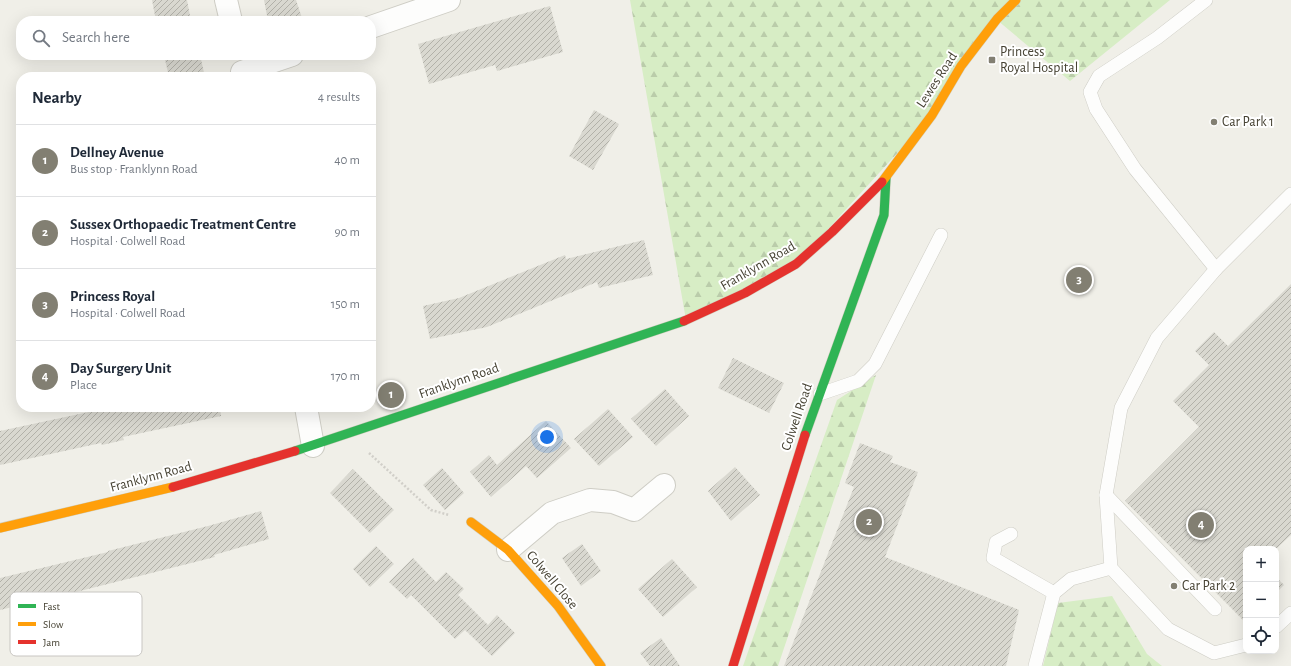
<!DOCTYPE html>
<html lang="en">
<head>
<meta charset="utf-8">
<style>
	:root { --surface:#fff; --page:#f2f2f3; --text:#1f2937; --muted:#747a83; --line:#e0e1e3; --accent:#827f72 }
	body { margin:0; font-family:"Alegreya Sans",sans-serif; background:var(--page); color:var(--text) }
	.controls { position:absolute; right:12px; bottom:12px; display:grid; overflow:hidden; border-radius:8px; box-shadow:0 4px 16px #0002 }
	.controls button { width:36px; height:36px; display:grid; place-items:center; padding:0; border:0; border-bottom:1px solid var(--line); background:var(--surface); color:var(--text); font:20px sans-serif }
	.you { position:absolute; left:547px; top:437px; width:14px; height:14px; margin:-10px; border:3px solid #fff; border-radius:50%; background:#1a73e8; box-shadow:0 0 0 6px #1a73e833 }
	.badge { display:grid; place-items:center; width:26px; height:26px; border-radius:50%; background:var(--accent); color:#fff; font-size:13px; font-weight:700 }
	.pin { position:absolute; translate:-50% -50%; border:2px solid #fff; box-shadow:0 1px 4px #0006 }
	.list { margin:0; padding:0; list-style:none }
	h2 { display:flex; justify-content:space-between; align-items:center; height:52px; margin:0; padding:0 16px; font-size:17px }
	h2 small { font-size:13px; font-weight:400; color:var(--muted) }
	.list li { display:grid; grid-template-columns:26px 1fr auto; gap:12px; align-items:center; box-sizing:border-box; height:72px; padding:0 16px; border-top:1px solid var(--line) }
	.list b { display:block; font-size:15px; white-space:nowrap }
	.list p { margin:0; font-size:13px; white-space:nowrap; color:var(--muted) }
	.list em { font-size:13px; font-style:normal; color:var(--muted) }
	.icon { flex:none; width:22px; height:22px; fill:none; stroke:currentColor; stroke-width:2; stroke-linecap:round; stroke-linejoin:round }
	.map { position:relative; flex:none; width:1291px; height:666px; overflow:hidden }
	.search { position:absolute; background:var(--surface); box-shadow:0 4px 16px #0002; left:16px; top:16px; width:360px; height:44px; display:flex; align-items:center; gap:10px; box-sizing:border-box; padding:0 14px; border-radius:16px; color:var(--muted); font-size:15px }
	.panel { position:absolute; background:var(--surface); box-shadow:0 4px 16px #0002; left:16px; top:72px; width:360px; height:340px; border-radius:16px }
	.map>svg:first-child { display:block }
	.forest { fill:url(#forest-firs) }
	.building { fill:url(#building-hatch) }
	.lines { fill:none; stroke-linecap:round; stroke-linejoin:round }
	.lane-casing { stroke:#cecdc5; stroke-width:14 }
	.street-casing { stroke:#cecdc5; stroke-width:24 }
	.fast-casing { stroke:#d0cebe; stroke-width:10 }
	.slow-casing { stroke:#d0cebe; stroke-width:10 }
	.jam-casing { stroke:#d0cebe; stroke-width:10 }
	.path { stroke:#d1cfc9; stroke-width:2.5; stroke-dasharray:2 2; stroke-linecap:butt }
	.lane { stroke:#fdfdfc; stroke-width:13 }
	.street { stroke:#fdfdfc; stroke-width:22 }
	.fast { stroke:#30b455; stroke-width:9 }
	.slow { stroke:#ff9f0a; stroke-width:9 }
	.jam { stroke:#e5322d; stroke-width:9 }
	.poi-dot { fill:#827f72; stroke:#fff; stroke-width:1.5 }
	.labels { text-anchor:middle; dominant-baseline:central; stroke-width:4; stroke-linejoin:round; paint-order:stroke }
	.poi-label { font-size:14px; fill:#464233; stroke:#fff; text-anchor:start }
	.street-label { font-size:14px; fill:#464233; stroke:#fff }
	.key { fill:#fff; stroke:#c8c6c2; stroke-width:1 }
	.key-label { font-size:11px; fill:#464233 }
</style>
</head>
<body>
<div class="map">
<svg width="1291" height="666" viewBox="0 0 1291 666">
	<defs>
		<pattern id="forest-firs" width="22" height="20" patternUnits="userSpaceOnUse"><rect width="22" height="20" fill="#d7edc5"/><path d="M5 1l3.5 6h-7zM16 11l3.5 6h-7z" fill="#baccaa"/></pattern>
		<pattern id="building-hatch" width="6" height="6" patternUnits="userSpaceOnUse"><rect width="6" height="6" fill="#d9d8d0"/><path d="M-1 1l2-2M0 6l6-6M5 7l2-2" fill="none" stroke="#b2b1a9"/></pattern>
	</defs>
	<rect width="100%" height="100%" fill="#f0efe8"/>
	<g class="forest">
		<polygon points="630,0 1170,0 1070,81 997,20 932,115 796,264 686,320"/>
		<polygon points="876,375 778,666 743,666 837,400"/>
		<polygon points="1112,596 1147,654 1162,666 1043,666 1058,603"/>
	</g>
	<g class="building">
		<polygon points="152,0 187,0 191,21 156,21"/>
		<polygon points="264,0 296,0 303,21 268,21"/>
		<polygon points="550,6 563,52 497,71 495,65 429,84 418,44"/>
		<polygon points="164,55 200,55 205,77 169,77"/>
		<polygon points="594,110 619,124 593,170 569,156"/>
		<polygon points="644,240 653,275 599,288 597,282 487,327 430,339 423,306 459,298 565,255 566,259"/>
		<polygon points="1291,284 1291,535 1276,549 1246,549 1246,623 1125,501 1199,427 1173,401 1209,365 1195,351 1214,332 1228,346"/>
		<polygon points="733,358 784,383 769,413 718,388"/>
		<polygon points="665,389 689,416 656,446 631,419"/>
		<polygon points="112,407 220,407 221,416 123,437 124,440 102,445 101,443 0,465 0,431"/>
		<polygon points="608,409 633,437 599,466 574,439"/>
		<polygon points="546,421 571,448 537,478 526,466 491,497 470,472 489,455 497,465"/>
		<polygon points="860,443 893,456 890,462 918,472 885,557 1019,610 1006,666 784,666 854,487 845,483"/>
		<polygon points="735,467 760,495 731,521 708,491"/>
		<polygon points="442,468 464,493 445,510 423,485"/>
		<polygon points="353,469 394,510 370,533 330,493"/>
		<polygon points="261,511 269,539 214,555 215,557 80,591 0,610 0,578 108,552 108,551 208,526"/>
		<polygon points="582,544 601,571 581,586 562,558"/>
		<polygon points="376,546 394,564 370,587 353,569"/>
		<polygon points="413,558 436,582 446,572 464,589 458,595 488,625 497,615 515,633 492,656 465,630 455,639 411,595 407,599 389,582"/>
		<polygon points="672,559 697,587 663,617 638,589"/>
		<polygon points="1276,577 1284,585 1276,593"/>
		<polygon points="661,638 680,666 650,666 640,653"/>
	</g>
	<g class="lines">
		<defs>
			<g id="lane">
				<polyline points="1206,0 1157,38 1099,76 1090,92 1096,109 1135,169 1216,269"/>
				<polyline points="820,394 858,381 875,364 941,235"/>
				<polyline points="1106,495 1215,609"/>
				<polyline points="1011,534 996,542 993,558 1054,593"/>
				<polyline points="1276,627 1291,613"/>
				<polyline points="1246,645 1214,653 1168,629 1111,568 1106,495 1121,408 1157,338 1216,269 1291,194"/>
				<polyline points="1035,666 1054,593 1071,579 1111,568"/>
			</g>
			<g id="street">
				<polyline points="226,0 231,21"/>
				<polyline points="371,27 449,0"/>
				<polyline points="242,72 292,55"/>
				<polyline points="306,407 313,446"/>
				<polyline points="508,550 552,513 590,500 613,502 634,510 664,485"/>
			</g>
			<g id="fast">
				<polyline points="805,435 884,215 886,178"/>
				<polyline points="295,451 684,321"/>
			</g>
			<g id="slow">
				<polyline points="882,182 932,115 961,66 997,19 1016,0"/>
				<polyline points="471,522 508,550 558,606 601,666"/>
				<polyline points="0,528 173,487"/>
			</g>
			<g id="jam">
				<polyline points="684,321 745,293 796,264 832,232 882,182"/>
				<polyline points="173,487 295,451"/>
				<polyline points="733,666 805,435"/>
			</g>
		</defs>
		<use href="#lane" class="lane-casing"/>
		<use href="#street" class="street-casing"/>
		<use href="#fast" class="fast-casing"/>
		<use href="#slow" class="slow-casing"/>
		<use href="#jam" class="jam-casing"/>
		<polyline class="path" points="369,453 431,510 449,515"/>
		<use href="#lane" class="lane"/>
		<use href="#street" class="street"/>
		<use href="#fast" class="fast"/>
		<use href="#slow" class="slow"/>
		<use href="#jam" class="jam"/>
	</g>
	<g class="poi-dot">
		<rect x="988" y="56" width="8" height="8" rx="2"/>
		<circle cx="1214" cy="122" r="4"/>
		<circle cx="1174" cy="586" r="4"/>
	</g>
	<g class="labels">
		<g class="poi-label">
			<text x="1000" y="52">Princess<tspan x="1000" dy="16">Royal Hospital</tspan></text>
			<text x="1222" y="122">Car Park 1</text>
			<text x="1182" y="586">Car Park 2</text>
		</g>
		<g class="street-label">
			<text transform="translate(937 80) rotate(-57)">Lewes Road</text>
			<text transform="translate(758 266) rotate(-30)">Franklynn Road</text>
			<text transform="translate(459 381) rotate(-19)">Franklynn Road</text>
			<text transform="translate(797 417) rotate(-71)">Colwell Road</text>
			<text transform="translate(151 477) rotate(-15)">Franklynn Road</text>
			<text transform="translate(552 580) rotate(50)">Colwell Close</text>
		</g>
	</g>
	<rect x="10" y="592" width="132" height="64" rx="6" class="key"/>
	<rect x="18" y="604" width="18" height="4" fill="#30b455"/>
	<rect x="18" y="622" width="18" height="4" fill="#ff9f0a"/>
	<rect x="18" y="640" width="18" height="4" fill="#e5322d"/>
	<g class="key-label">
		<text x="43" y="610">Fast</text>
		<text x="43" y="628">Slow</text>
		<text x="43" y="646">Jam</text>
	</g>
</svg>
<div class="controls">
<button>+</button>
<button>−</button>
<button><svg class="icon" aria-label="locate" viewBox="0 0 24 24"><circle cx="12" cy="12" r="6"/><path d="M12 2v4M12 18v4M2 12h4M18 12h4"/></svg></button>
</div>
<div class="you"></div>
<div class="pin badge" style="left:391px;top:395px">1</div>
<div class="pin badge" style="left:869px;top:522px">2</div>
<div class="pin badge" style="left:1079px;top:280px">3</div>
<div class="pin badge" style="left:1201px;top:525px">4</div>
<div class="search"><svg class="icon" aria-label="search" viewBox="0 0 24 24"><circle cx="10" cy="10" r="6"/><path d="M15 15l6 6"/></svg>Search here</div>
<section class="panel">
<h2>Nearby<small>4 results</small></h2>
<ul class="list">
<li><span class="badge">1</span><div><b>Dellney Avenue</b><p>Bus stop · Franklynn Road</p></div><em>40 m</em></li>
<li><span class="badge">2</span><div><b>Sussex Orthopaedic Treatment Centre</b><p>Hospital · Colwell Road</p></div><em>90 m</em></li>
<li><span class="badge">3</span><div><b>Princess Royal</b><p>Hospital · Colwell Road</p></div><em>150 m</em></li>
<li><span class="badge">4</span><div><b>Day Surgery Unit</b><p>Place</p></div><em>170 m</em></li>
</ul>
</section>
</div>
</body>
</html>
